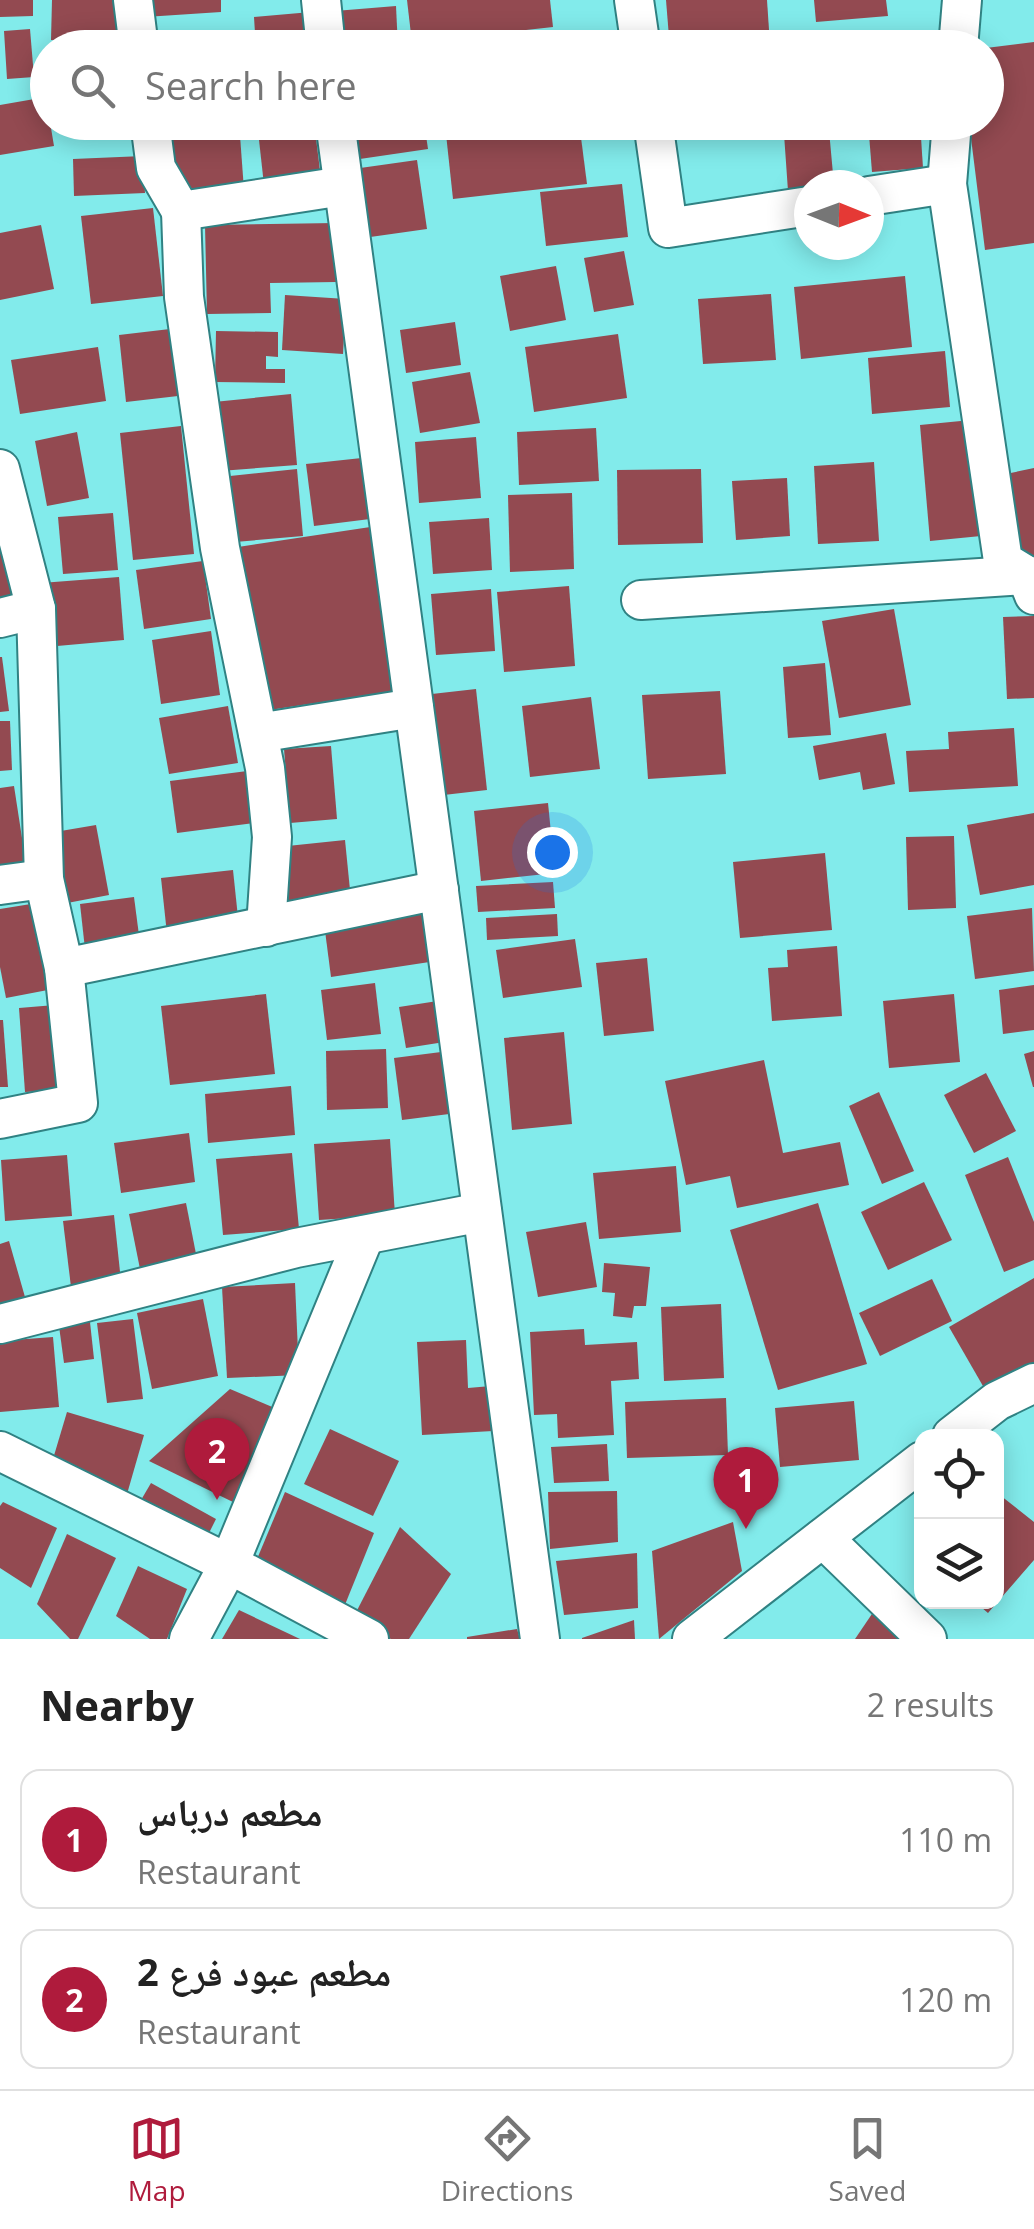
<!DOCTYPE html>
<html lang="en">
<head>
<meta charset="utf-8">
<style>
	:root { --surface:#fff; --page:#f6f6f6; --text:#222; --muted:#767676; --line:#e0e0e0; --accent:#af1b3c }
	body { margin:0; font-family:"Open Sans","Noto Naskh Arabic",sans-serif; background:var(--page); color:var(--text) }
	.controls { position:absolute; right:30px; bottom:30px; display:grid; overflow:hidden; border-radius:20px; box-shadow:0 5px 25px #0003 }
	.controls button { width:90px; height:90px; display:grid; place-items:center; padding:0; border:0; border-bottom:2px solid var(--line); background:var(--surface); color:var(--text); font:50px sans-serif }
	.compass { position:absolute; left:794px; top:170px; width:90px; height:90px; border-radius:50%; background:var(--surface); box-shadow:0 5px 25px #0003; rotate:91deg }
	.you { position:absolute; left:552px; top:852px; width:35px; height:35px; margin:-25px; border:8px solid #fff; border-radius:50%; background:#1a73e8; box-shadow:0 0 0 15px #1a73e833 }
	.badge { display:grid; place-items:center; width:65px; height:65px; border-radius:50%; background:var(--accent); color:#fff; font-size:32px; font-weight:700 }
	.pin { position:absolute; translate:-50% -82px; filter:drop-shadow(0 2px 5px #0008) }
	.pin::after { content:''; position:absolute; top:52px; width:35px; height:30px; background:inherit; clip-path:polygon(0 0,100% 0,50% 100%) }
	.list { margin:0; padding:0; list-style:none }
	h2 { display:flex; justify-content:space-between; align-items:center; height:130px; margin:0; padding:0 40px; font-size:42px }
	h2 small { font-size:32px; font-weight:400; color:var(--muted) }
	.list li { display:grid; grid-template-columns:65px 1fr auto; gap:30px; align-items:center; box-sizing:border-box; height:140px; margin:0 20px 20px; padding:0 20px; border:2px solid var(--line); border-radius:20px }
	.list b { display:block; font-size:38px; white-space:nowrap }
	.list p { margin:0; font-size:32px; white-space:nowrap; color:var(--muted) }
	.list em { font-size:32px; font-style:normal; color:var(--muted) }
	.icon { flex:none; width:55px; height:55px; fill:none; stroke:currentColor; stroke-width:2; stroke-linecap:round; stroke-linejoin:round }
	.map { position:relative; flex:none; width:1034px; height:1639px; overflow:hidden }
	.search { position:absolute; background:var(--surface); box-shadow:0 5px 25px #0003; left:30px; right:30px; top:30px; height:110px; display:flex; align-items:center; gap:25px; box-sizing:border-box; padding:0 35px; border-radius:55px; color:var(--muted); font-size:38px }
	.sheet { height:450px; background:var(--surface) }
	nav { display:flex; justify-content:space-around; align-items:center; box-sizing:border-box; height:140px; border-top:2px solid var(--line); background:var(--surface); font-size:28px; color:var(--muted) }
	nav a { display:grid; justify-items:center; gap:5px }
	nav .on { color:var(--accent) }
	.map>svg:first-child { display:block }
	.building { fill:#934a51 }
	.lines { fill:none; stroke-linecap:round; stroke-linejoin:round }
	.minor-casing { stroke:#308283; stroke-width:42 }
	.minor { stroke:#fff; stroke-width:38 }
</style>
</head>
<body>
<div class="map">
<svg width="1034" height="1639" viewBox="0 0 1034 1639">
	<rect width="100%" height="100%" fill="#82ebeb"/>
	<g class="building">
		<polygon points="0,0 33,0 33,16 0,17"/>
		<polygon points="52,0 124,0 123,43 51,40"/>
		<polygon points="144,0 221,0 221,12 145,17"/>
		<polygon points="407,0 550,0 553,27 412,43"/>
		<polygon points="666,0 767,0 769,30 669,37"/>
		<polygon points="814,0 886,0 888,16 816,22"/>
		<polygon points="396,6 398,48 338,48 335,11"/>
		<polygon points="311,12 314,48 256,48 254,17"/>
		<polygon points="30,29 34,77 7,79 4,31"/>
		<polygon points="896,32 897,48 838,48 838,34"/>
		<polygon points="216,36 217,48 168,48 167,41"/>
		<polygon points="573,38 574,48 509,48 509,45"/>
		<polygon points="829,38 830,48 792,48 792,39"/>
		<polygon points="772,39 773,48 720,48 720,45"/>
		<polygon points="1034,42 1034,243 985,250 969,122 986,122 986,48"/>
		<polygon points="46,97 48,122 50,122 54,146 0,155 0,105"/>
		<polygon points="171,122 239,122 244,190 178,196"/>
		<polygon points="257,122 314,122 321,179 264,185"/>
		<polygon points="347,122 424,122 428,149 353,160"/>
		<polygon points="539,122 579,122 587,184 453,199 446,134"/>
		<polygon points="868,122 920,122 923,168 872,172"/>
		<polygon points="829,130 834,185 809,185 809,189 788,191 784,134"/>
		<polygon points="143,156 145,193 74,196 73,159"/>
		<polygon points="417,160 427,229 356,239 346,170"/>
		<polygon points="622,184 628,237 546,246 540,192"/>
		<polygon points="153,208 163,296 91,304 81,216"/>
		<polygon points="335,223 336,282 270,283 271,313 207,314 205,225"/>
		<polygon points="41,225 54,289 0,300 0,233"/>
		<polygon points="624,251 634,305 594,312 584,258"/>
		<polygon points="556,266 566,320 510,331 500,276"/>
		<polygon points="905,276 912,347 801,359 794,287"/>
		<polygon points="771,294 776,360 703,364 698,299"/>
		<polygon points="285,295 346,299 343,354 282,350"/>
		<polygon points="455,322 461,365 406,373 400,330"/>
		<polygon points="170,329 178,396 126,402 119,335"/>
		<polygon points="216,331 278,332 278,357 266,356 266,369 285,369 285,383 215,382"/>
		<polygon points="618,334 627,398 534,412 525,347"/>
		<polygon points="98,347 106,401 20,414 11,360"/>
		<polygon points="945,351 950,407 872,414 868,358"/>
		<polygon points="470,372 480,423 420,433 412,382"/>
		<polygon points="291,394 297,465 220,471 214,402"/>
		<polygon points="971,420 981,536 930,541 920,425"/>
		<polygon points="181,426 194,554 133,560 120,433"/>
		<polygon points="596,428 599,481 519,485 517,432"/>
		<polygon points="77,432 89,498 47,506 35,441"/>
		<polygon points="476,437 481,498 419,503 415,442"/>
		<polygon points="371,457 378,518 314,526 306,464"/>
		<polygon points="874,462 879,541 818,544 814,466"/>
		<polygon points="1034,468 1034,555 1019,558 1001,475"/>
		<polygon points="297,469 303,536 235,542 230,476"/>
		<polygon points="701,469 703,543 618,545 617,470"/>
		<polygon points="787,478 790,536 736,540 732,481"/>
		<polygon points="572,493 574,569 510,572 508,495"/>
		<polygon points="113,513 118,570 63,574 58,517"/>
		<polygon points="489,518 492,570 433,574 429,522"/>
		<polygon points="377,526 402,690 263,711 238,547"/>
		<polygon points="8,546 23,596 0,602 0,549"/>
		<polygon points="203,561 211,619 144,629 136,570"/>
		<polygon points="119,577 124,640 46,647 41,583"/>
		<polygon points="569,586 575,666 504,672 497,592"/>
		<polygon points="491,589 495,651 436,655 431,594"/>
		<polygon points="894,609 911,705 839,718 822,621"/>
		<polygon points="1034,616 1034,698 1007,699 1003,617"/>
		<polygon points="211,631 220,695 161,704 152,640"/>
		<polygon points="0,657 2,657 9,711 0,712"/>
		<polygon points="825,663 831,735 788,738 783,667"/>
		<polygon points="476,689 487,790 435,796 423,695"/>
		<polygon points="720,691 726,774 648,779 642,695"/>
		<polygon points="591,697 600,769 530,777 522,706"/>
		<polygon points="228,706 238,763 169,774 159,718"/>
		<polygon points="0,721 10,721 12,770 0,771"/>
		<polygon points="1014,728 1018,786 909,792 906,751 949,749 948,732"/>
		<polygon points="886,733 895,784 863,790 860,772 819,780 813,746"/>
		<polygon points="331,746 337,819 290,823 284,749"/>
		<polygon points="255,770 262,822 177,833 170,781"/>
		<polygon points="14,786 26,864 0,867 0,788"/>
		<polygon points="548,803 555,873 481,881 474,811"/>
		<polygon points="1034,813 1034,885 980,895 967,825"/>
		<polygon points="96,825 109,895 62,904 49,833"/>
		<polygon points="954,836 956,908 908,910 906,837"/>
		<polygon points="345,840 351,900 284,906 278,847"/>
		<polygon points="825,853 832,930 740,938 733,862"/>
		<polygon points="233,870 239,927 167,934 161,878"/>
		<polygon points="553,882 555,908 478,912 476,886"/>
		<polygon points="134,897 140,943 85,949 80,904"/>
		<polygon points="37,903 53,989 6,998 0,967 0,909"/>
		<polygon points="428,907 436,961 331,977 324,923"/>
		<polygon points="1032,908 1034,971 975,979 967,916"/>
		<polygon points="557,914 558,936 487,940 486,918"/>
		<polygon points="575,939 582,987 503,998 496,950"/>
		<polygon points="837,946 842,1016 772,1021 768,968 788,967 787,950"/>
		<polygon points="647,958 654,1031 604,1036 596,963"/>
		<polygon points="375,983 381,1034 327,1040 321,990"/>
		<polygon points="1034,985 1034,1030 1003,1034 999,990"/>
		<polygon points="266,994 275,1074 170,1085 161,1006"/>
		<polygon points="954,994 960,1062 889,1068 883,1001"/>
		<polygon points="444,1000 451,1041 406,1048 399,1007"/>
		<polygon points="55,1005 61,1090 25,1092 19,1008"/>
		<polygon points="0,1020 3,1020 8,1087 0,1087"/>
		<polygon points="564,1032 572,1124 512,1130 504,1038"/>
		<polygon points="386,1049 388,1108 327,1110 326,1051"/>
		<polygon points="449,1051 457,1113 402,1120 394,1058"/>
		<polygon points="1034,1051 1034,1087 1033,1087 1024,1054"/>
		<polygon points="764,1060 783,1153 840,1142 849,1185 737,1208 730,1176 686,1185 665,1081"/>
		<polygon points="986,1073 1016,1131 974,1153 944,1095"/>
		<polygon points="291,1086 295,1135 208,1143 205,1094"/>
		<polygon points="879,1092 914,1171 882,1184 849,1106"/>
		<polygon points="189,1133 195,1182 121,1193 114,1143"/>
		<polygon points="390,1139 395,1215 319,1220 314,1144"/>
		<polygon points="292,1153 299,1229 223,1235 216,1159"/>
		<polygon points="67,1155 72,1216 5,1221 1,1160"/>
		<polygon points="1008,1157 1034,1222 1034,1260 1004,1272 965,1175"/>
		<polygon points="676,1166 681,1232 599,1239 593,1173"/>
		<polygon points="924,1182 952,1240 888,1270 861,1212"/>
		<polygon points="186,1203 197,1259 140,1269 129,1214"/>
		<polygon points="818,1203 867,1364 778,1390 730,1230"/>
		<polygon points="114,1215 121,1281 71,1287 63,1221"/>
		<polygon points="586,1222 597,1287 538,1297 526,1232"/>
		<polygon points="9,1241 27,1304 0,1312 0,1244"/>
		<polygon points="604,1263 650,1267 646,1306 634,1306 632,1318 613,1316 615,1293 602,1292"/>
		<polygon points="1034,1278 1034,1366 987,1393 949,1327"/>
		<polygon points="932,1279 952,1321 880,1356 859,1313"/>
		<polygon points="295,1283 299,1375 227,1378 222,1287"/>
		<polygon points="203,1299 218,1376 152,1389 137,1313"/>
		<polygon points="721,1304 724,1378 664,1381 661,1307"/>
		<polygon points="133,1319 143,1399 107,1403 97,1323"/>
		<polygon points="90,1322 94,1359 64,1363 59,1326"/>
		<polygon points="584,1329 585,1345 637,1342 639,1379 611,1381 614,1435 558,1438 557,1414 534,1415 530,1332"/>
		<polygon points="53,1337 59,1407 0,1412 0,1341"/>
		<polygon points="466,1340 468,1388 491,1386 493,1431 422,1435 417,1342"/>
		<polygon points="230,1389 277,1409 237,1504 149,1461"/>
		<polygon points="726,1398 728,1455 627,1458 625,1402"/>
		<polygon points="854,1401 859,1460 780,1467 775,1408"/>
		<polygon points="67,1412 144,1435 125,1501 47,1479"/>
		<polygon points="330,1429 399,1461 373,1516 304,1484"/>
		<polygon points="607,1444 609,1481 554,1483 551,1447"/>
		<polygon points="151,1483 216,1519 197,1557 127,1524"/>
		<polygon points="617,1491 618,1542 550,1549 548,1492"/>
		<polygon points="285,1492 374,1533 340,1617 252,1571"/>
		<polygon points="996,1492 1034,1522 1034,1560 988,1613 975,1602 996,1602"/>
		<polygon points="3,1502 57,1528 31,1588 0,1568 0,1506"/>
		<polygon points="733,1522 742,1571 659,1639 652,1551"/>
		<polygon points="400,1527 451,1574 409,1639 391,1639 351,1622"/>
		<polygon points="67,1534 116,1558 78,1639 70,1639 37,1604"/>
		<polygon points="637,1553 638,1608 564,1615 556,1561"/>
		<polygon points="138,1566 187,1589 167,1639 150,1639 116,1616"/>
		<polygon points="876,1608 905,1639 855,1639"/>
		<polygon points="239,1610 300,1639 222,1639"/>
		<polygon points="634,1620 635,1639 582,1639 582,1638"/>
		<polygon points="517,1629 520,1639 467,1639 467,1637"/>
	</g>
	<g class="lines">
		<defs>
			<g id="minor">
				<polyline points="133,0 139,48"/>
				<polyline points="321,0 326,48"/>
				<polyline points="634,0 641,48"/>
				<polyline points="958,48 962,0"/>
				<polyline points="150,122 156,168 181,211 343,186"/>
				<polyline points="335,122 540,1639"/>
				<polyline points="653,122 668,228 809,206"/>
				<polyline points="952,122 947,184 1003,561 1026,575 1034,595"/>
				<polyline points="869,196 947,184"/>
				<polyline points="181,211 184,297 220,548 265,768 272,837 266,927"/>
				<polyline points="0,469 36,609 44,879 64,968 78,1103 0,1119"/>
				<polyline points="641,600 1026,575"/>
				<polyline points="0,618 36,609"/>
				<polyline points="258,733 414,708"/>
				<polyline points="0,885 44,879"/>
				<polyline points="64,968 439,890"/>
				<polyline points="0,1324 296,1248 482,1212"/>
				<polyline points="952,1436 997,1401 1034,1383"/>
				<polyline points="0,1451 229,1564 369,1639"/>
				<polyline points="823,1538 927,1639"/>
				<polyline points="189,1639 229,1564 365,1235"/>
				<polyline points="692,1639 922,1461"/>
			</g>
		</defs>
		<use href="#minor" class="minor-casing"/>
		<use href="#minor" class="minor"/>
	</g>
</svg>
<div class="controls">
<button><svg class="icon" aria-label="locate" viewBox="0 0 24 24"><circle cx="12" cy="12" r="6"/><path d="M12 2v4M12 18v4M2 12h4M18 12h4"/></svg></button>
<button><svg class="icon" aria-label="layers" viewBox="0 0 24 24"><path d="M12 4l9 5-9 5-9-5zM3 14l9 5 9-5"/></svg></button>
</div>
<svg class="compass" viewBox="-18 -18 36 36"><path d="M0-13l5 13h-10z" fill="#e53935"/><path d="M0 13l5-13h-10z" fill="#767676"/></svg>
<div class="you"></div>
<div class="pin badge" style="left:746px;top:1529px">1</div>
<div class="pin badge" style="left:217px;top:1500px">2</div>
<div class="search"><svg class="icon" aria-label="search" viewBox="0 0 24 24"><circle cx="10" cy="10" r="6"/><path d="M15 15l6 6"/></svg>Search here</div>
</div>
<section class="sheet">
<h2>Nearby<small>2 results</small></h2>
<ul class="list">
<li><span class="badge">1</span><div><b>مطعم درباس</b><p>Restaurant</p></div><em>110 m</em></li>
<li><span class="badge">2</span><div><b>مطعم عبود فرع 2</b><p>Restaurant</p></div><em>120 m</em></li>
</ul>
</section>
<nav>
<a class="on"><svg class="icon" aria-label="map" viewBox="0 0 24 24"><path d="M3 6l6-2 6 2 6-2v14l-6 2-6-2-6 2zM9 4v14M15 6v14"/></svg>Map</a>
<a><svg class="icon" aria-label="directions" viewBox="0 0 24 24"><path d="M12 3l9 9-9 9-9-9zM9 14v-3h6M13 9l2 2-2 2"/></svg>Directions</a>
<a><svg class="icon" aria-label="saved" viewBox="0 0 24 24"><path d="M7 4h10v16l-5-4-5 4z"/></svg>Saved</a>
</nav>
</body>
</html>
